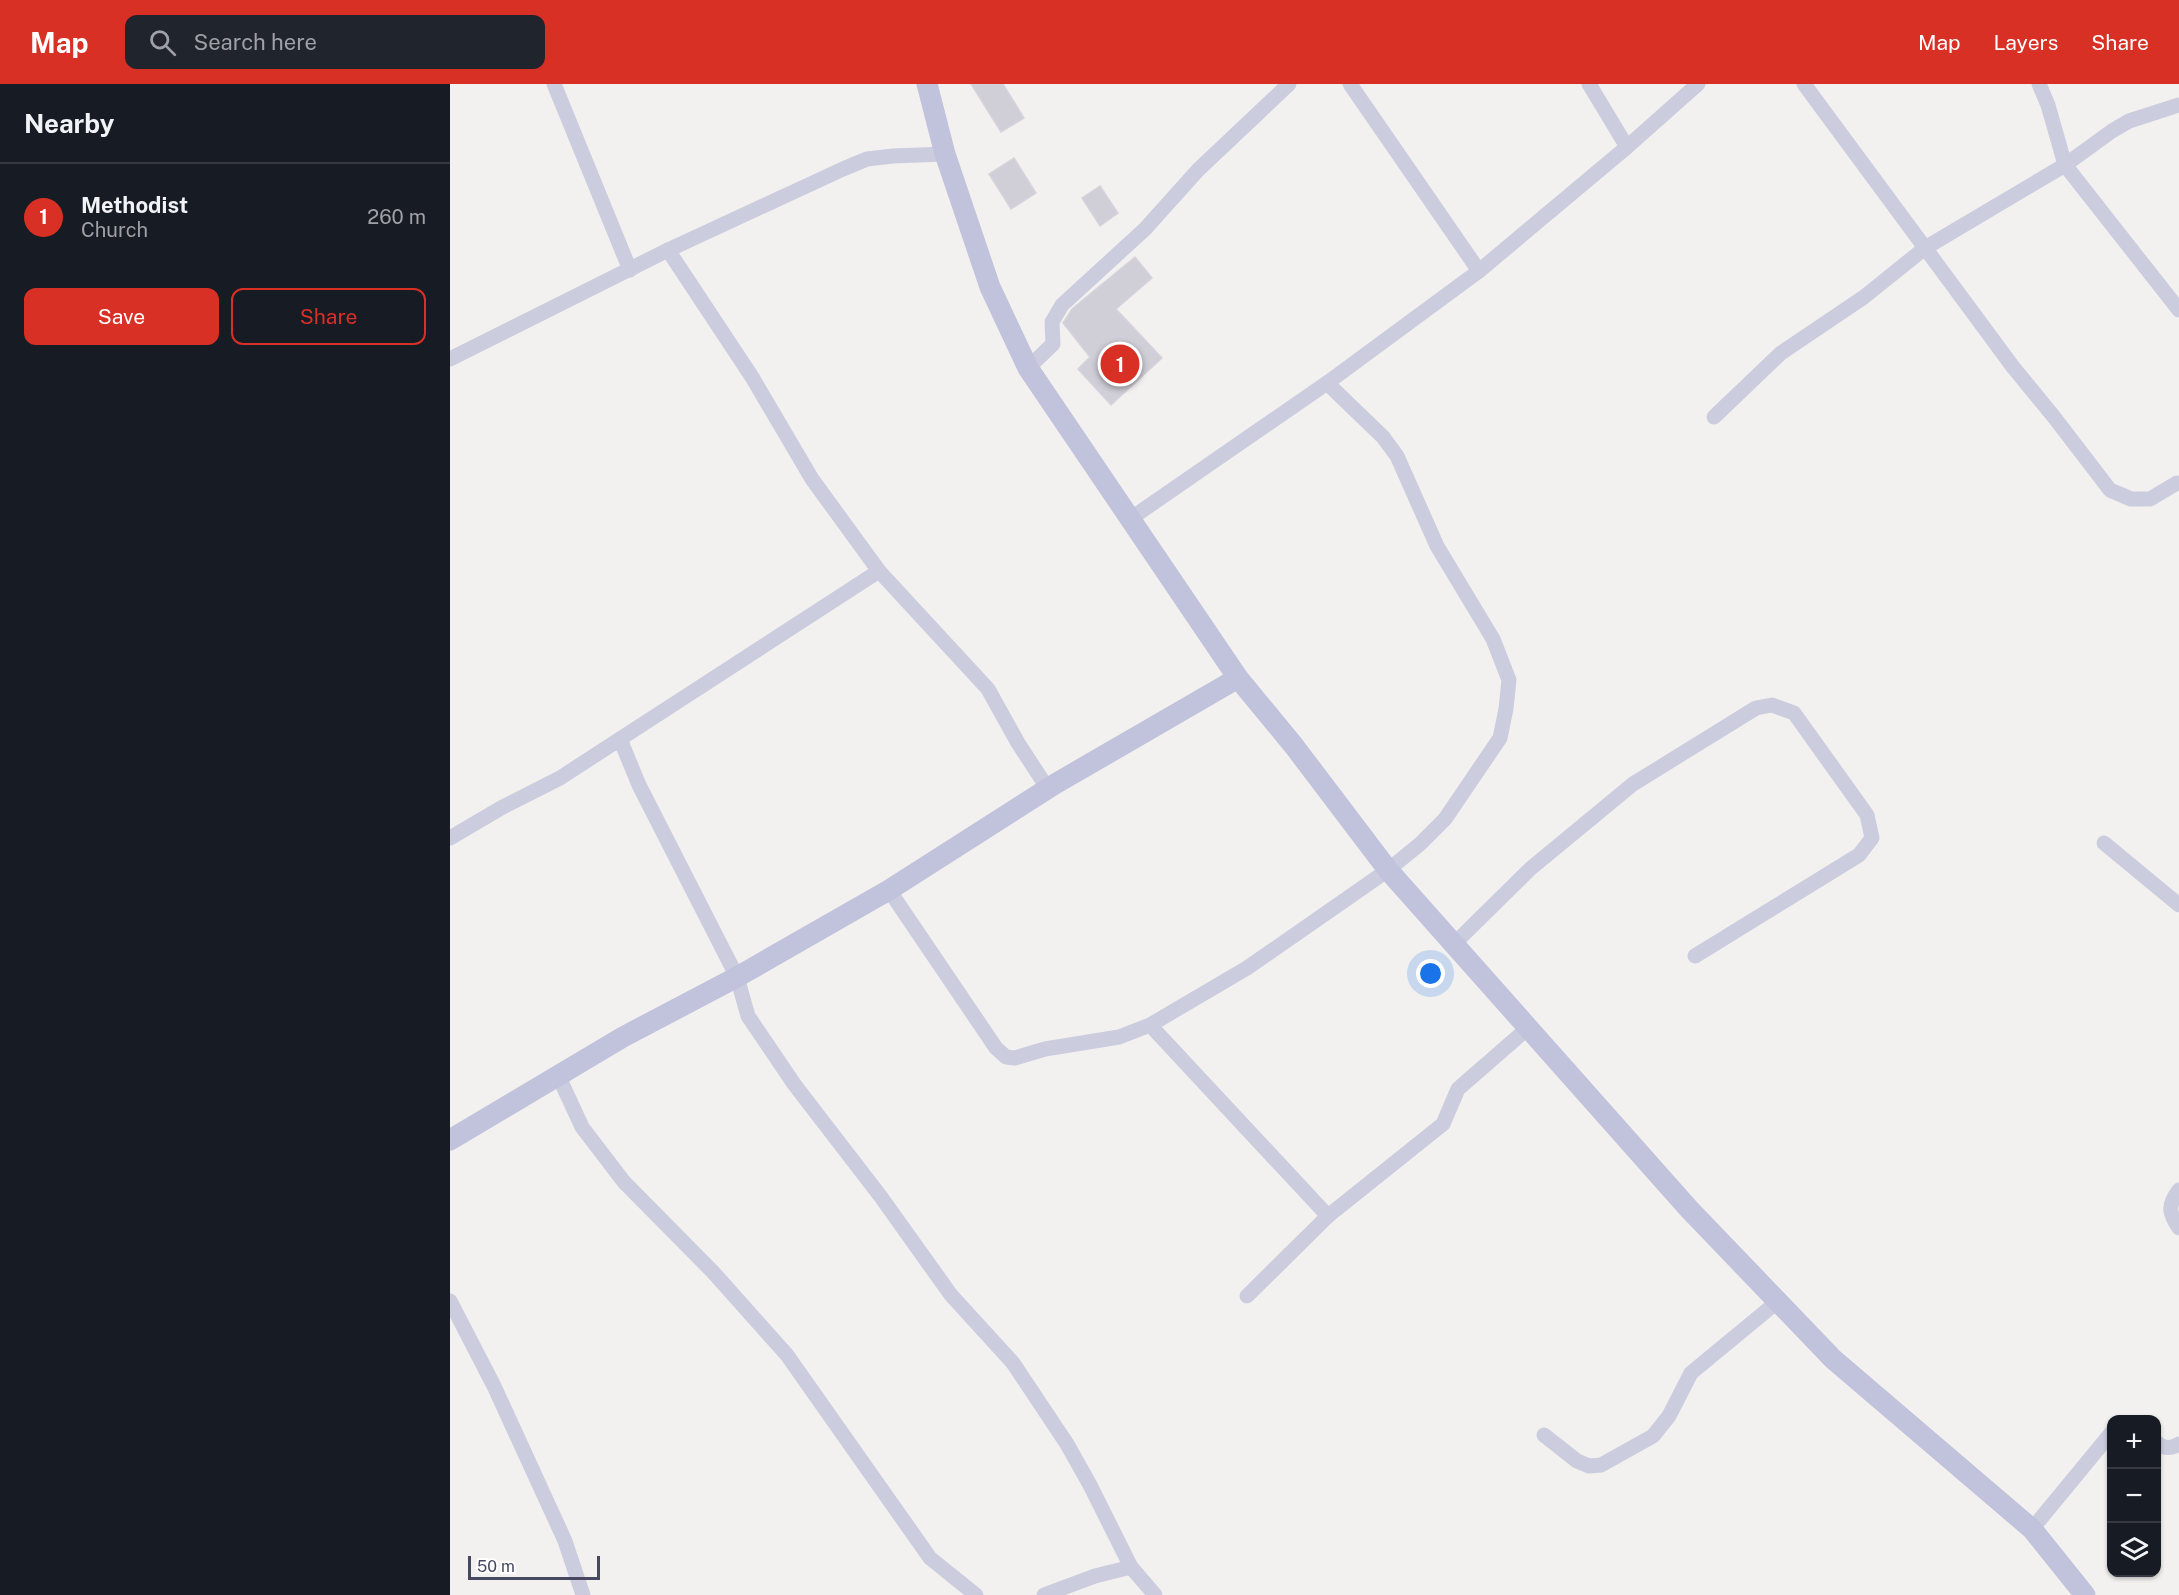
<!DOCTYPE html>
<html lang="en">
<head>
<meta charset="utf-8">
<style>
	:root { --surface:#171b24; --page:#20242c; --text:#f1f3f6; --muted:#9ea1a6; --line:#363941; --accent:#d93025 }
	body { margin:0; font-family:"Public Sans",sans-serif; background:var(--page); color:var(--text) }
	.controls { position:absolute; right:18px; bottom:18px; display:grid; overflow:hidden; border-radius:12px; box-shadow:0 2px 4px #0004 }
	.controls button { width:54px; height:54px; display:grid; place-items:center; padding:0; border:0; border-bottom:2px solid var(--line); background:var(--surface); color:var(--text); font:30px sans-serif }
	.scale { position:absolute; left:18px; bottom:15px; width:132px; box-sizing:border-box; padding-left:6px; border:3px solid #464860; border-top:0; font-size:16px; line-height:21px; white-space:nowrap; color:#464860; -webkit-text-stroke:4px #fff; paint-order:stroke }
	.you { position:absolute; left:981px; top:890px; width:21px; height:21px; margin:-15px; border:4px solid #fff; border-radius:50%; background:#1a73e8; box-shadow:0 0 0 9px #1a73e833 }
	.badge { display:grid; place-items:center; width:39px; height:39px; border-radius:50%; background:var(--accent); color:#fff; font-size:20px; font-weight:700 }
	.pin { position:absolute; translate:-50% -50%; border:3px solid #fff; box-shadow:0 2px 6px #0006 }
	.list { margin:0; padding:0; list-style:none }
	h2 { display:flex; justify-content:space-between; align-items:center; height:78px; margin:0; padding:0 24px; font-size:26px }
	h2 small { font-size:20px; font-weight:400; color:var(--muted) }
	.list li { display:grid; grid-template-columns:39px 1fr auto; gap:18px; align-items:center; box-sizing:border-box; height:108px; padding:0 24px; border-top:2px solid var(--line) }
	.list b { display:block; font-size:22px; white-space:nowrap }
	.list p { margin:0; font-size:20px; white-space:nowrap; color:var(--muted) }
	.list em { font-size:20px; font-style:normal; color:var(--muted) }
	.actions { display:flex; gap:12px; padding:18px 24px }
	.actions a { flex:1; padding:14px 0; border:2px solid var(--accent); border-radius:12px; text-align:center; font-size:21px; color:var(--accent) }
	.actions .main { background:var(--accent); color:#fff }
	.icon { flex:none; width:33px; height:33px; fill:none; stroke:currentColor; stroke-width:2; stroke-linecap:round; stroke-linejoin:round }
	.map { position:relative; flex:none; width:1729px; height:1511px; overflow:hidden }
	header { display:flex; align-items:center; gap:36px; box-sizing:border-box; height:84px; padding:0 30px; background:var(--accent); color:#fff }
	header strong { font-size:28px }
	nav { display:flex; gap:33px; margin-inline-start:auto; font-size:21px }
	.search { width:420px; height:54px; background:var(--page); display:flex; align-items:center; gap:15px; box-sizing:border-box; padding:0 21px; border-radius:12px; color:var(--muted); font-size:22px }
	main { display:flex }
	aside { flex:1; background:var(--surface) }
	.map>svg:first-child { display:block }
	.building { fill:#d0cfd8; stroke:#d5d4dc; stroke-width:1.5 }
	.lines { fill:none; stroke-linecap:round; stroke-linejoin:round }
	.street { stroke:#cbcdde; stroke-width:15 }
	.secondary { stroke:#c1c2db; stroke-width:21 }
</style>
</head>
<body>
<header>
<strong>Map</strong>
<div class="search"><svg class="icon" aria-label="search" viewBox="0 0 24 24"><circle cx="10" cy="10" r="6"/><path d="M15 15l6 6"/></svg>Search here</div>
<nav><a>Map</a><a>Layers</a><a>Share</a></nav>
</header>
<main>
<aside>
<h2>Nearby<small></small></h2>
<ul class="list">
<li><span class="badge">1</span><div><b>Methodist</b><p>Church</p></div><em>260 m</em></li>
</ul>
<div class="actions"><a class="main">Save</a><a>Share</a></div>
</aside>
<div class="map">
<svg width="1729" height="1511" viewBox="0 0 1729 1511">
	<rect width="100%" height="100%" fill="#f3f1f0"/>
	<g class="building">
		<polygon points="521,0 553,0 574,34 551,48"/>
		<polygon points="564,74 586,109 561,125 539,90"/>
		<polygon points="650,102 668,129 650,142 632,114"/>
		<polygon points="685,173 702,194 666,225 712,274 661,321 628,285 640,273 613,239 622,225"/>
	</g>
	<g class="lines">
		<g class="street">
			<polyline points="104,0 180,186"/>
			<polyline points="900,0 1029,187"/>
			<polyline points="1139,0 1177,63"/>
			<polyline points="1354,0 1563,283 1604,333 1660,406 1681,415 1700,415 1727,399"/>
			<polyline points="1589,0 1598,21 1615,81 1729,226"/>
			<polyline points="218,166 302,293 362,395 429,487 538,605 568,659 598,705"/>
			<polyline points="0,275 218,166 393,85 417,75 443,72 495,70"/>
			<polyline points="578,284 603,260 602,238 612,221 695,145 748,86 839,0"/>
			<polyline points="1264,333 1331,269 1414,213 1475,164 1615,81 1662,47 1679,37 1729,21"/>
			<polyline points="680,435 877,299 1029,187 1177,63 1248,0"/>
			<polyline points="170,655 429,487"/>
			<polyline points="0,754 51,724 110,694 170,655 189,701 287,893 298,932 344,1000 431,1113 501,1211 563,1279 617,1360 640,1401 681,1483 705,1511"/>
			<polyline points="1654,759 1729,821"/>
			<polyline points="439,806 546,964 556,973 565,974 595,965 669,953 700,941 797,884 938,786 970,760 995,735 1050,654 1056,625 1059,596 1043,555 987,462 947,372 933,353 877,299"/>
			<polyline points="1004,860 1080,785 1183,700 1306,624 1322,621 1344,629 1417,731 1422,754 1409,771 1245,872"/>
			<polyline points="700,941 878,1132"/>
			<polyline points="108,991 132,1043 174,1098 263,1188 337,1271 480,1474 526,1511"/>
			<path d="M1729 1106C1717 1122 1719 1129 1729 1144"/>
			<polyline points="797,1212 878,1132 993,1040 1008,1005 1078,944"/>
			<polyline points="0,1217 44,1302 115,1457 133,1511"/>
			<polyline points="1094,1351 1127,1377 1139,1382 1151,1381 1203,1352 1219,1332 1241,1289 1327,1218"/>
			<path d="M1706 1358C1714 1365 1720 1365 1729 1360"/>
			<polyline points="1582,1445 1662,1348"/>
			<polyline points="594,1511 645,1492 681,1483"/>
		</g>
		<g class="secondary">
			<polyline points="477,0 495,70 540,203 578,284 788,594 844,662 938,786 1239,1125 1383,1275 1582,1445 1635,1511"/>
			<polyline points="0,1056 173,953 287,893 439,806 605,700 788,594"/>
		</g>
	</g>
</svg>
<div class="controls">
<button>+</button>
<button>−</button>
<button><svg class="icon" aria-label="layers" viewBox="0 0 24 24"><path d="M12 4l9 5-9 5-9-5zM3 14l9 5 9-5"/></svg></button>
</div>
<div class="scale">50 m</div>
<div class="you"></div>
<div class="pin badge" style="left:670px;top:280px">1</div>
</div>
</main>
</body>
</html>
